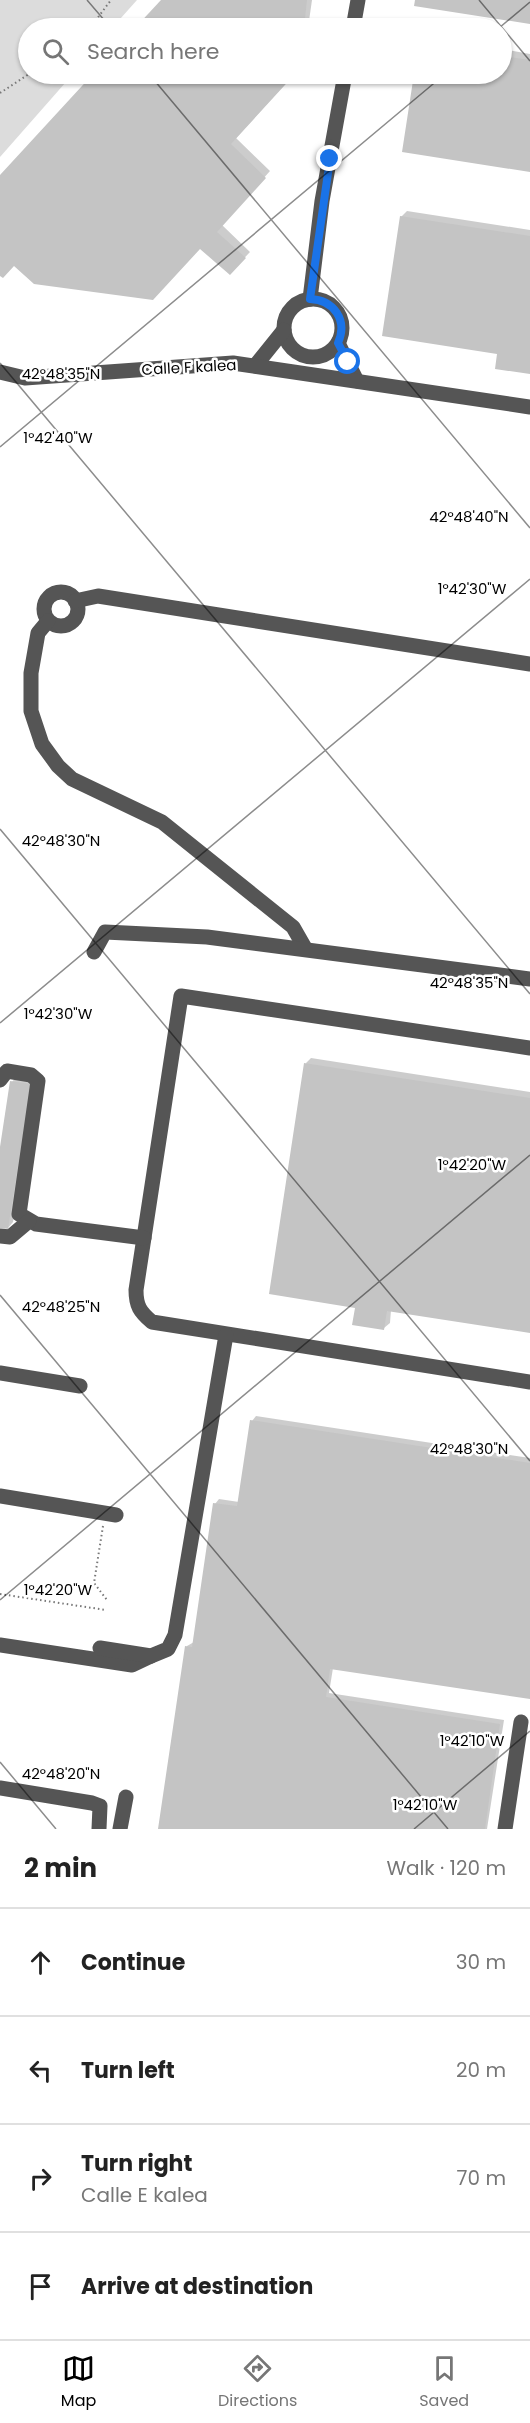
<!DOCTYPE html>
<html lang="en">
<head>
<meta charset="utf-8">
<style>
	:root { --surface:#fff; --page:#f2f2f2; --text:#222; --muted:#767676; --line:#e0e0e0; --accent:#000 }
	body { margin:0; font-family:Poppins,sans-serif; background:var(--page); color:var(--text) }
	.stop { position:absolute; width:18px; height:18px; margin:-14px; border:4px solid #1a73e8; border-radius:50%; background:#fff }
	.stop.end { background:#1a73e8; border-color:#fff; box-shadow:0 2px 6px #0008 }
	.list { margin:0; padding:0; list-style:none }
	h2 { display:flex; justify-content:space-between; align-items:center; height:78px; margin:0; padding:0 24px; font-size:26px }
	h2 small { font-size:20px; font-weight:400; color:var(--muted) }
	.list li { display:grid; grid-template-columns:39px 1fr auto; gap:18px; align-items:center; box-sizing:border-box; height:108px; padding:0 24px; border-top:2px solid var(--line) }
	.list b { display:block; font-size:22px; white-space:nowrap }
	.list p { margin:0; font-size:20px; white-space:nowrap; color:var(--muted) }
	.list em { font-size:20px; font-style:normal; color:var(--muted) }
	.icon { flex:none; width:33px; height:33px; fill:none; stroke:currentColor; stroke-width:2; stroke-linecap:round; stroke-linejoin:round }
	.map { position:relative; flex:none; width:530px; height:1829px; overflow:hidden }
	.search { position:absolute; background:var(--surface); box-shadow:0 2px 4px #0004; left:18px; right:18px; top:18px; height:66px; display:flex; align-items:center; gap:15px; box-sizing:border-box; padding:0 21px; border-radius:33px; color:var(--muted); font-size:22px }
	.sheet { height:510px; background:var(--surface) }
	nav { display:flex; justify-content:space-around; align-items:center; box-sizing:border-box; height:84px; border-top:2px solid var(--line); background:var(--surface); font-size:16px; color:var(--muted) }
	nav a { display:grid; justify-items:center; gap:3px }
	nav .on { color:var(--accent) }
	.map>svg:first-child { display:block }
	.green { fill:#dcdcdc }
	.shadow { fill:#0003 }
	.building { fill:#c4c4c4 }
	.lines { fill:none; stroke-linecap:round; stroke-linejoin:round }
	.path { stroke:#777; stroke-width:2; stroke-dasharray:1.5 3; stroke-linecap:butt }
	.minor { stroke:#555; stroke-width:15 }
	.route { stroke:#1a73e8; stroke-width:8 }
	.ticks { fill:none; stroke:#000; stroke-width:1.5; stroke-opacity:0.45 }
	.labels { text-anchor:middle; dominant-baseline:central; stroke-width:5; stroke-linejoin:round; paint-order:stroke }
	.street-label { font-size:15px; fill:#000; stroke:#fff }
	.ticks-label { font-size:15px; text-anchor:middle; fill:#000; stroke:#fff; stroke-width:5; stroke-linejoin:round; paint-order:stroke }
</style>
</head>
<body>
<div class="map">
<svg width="530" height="1829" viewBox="0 0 530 1829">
	<rect width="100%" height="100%" fill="#fff"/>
	<polygon class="green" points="0,0 137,0 112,28 28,28 28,74 73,74 0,157"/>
	<g class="shadow">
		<polygon points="163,0 312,0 308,28 137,28"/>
		<polygon points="502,49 530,54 530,171 404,151 416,74 502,74"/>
		<polygon points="95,74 294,74 236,138 270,171 222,225 250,252 230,273 200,247 15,264 0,274 0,177"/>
		<polygon points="407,211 530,230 530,373 499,353 401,217"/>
		<polygon points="311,1058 530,1092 530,1332 391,1310 390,1323 384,1328 356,1306 306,1063"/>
		<polygon points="17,1076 36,1079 13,1222 8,1228 0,1227 0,1157 12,1082"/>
		<polygon points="256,1416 530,1458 530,1698 333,1668 329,1693 504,1720 487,1829 159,1829 187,1646 194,1642 215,1504 219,1499 239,1502 252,1421"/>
	</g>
	<g class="building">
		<polygon points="161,0 307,0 304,28 135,28"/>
		<polygon points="415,0 530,0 530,24 414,6"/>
		<polygon points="502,56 530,60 530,172 402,152 414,74 502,74"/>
		<polygon points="93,74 295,74 231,144 266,178 217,232 246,258 230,275 200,249 153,300 34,284 14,266 3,278 0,276 0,175"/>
		<polygon points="400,216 530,236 530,374 495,369 497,354 382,336"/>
		<polygon points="304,1063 530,1098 530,1333 387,1311 384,1330 352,1325 355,1308 269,1294"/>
		<polygon points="10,1081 31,1084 8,1229 0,1228 0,1147"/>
		<polygon points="250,1420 530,1463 530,1699 330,1669 326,1697 500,1724 485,1829 158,1829 185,1646 192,1647 213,1503 237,1506"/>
	</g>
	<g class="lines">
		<g class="path">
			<polyline points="90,28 111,0"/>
			<polyline points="0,93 29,74"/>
			<polyline points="103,1526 94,1583 107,1600"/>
			<polyline points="0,1594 106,1610"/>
		</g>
		<g class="minor">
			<polyline points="353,28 358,0"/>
			<polyline points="310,299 322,201 345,74"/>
			<circle cx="313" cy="328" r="29"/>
			<polyline points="338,343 357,381"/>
			<polyline points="255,366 284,330"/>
			<polyline points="0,372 25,378 233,363 530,407"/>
			<circle cx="61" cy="609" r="17"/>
			<polyline points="75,601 98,596 530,664"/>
			<polyline points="48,621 38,633 31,673 31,711 42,744 58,766 72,779 162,822 293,927 305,948"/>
			<polyline points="94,952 105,932 207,937 530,979"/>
			<path d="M530 1048 181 996 136 1290C136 1306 140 1312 152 1322L530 1382"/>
			<polyline points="0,1080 7,1071 31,1075 38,1081 19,1214 36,1224 144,1238"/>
			<polyline points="0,1236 10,1237 29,1221"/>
			<polyline points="0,1373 80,1386"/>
			<polyline points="0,1496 116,1515"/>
			<polyline points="0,1645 132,1665 151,1656"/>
			<polyline points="100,1648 151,1656 168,1649 175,1635 226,1335"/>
			<polyline points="0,1788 92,1803 100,1806 99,1829"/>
			<polyline points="120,1829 126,1797"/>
			<polyline points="505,1829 521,1722"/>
		</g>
	</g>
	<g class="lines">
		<path class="route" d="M330 159 310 299C334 300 348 320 338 343L348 362"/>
	</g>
	<path class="ticks" d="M87 0 111 28M479 0 530 61M499 28 530 2M149 74 530 528M0 363 530 994M0 447 445 74M0 829 530 1461M0 1023 530 579M0 1295 448 1829M0 1600 530 1155M0 1762 56 1829M414 1829 530 1731"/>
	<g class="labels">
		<g class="street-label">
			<text transform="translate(189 367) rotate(-3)">Calle F kalea</text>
		</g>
	</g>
	<g class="ticks-label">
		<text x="61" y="379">42°48'35"N</text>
		<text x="58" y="443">1°42'40"W</text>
		<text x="469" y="522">42°48'40"N</text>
		<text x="472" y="594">1°42'30"W</text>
		<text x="61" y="846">42°48'30"N</text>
		<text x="469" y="988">42°48'35"N</text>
		<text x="58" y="1019">1°42'30"W</text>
		<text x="472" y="1170">1°42'20"W</text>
		<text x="61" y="1312">42°48'25"N</text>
		<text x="469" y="1454">42°48'30"N</text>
		<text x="58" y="1595">1°42'20"W</text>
		<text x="472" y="1746">1°42'10"W</text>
		<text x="61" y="1779">42°48'20"N</text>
		<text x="425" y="1810">1°42'10"W</text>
	</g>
</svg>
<div class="stop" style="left:348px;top:362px"></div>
<div class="stop end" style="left:330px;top:159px"></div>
<div class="search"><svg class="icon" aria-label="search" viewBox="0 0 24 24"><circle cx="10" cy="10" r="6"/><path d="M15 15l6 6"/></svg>Search here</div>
</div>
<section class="sheet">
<h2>2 min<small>Walk · 120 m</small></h2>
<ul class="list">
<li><svg class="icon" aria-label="ahead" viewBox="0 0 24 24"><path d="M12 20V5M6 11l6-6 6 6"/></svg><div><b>Continue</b></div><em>30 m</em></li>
<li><svg class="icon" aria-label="left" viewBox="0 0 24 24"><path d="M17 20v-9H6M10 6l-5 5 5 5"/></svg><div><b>Turn left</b></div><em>20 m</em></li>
<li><svg class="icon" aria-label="right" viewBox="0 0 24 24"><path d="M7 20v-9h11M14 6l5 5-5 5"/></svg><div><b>Turn right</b><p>Calle E kalea</p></div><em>70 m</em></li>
<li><svg class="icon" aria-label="arrive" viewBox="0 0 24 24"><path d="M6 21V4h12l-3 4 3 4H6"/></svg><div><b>Arrive at destination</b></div></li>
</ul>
</section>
<nav>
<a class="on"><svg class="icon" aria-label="map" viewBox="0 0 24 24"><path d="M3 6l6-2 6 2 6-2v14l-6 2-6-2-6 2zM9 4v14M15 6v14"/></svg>Map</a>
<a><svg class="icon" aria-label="directions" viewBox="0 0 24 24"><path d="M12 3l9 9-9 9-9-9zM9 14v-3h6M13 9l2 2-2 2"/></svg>Directions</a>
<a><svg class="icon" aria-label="saved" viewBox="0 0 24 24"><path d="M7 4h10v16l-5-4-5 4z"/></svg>Saved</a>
</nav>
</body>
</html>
